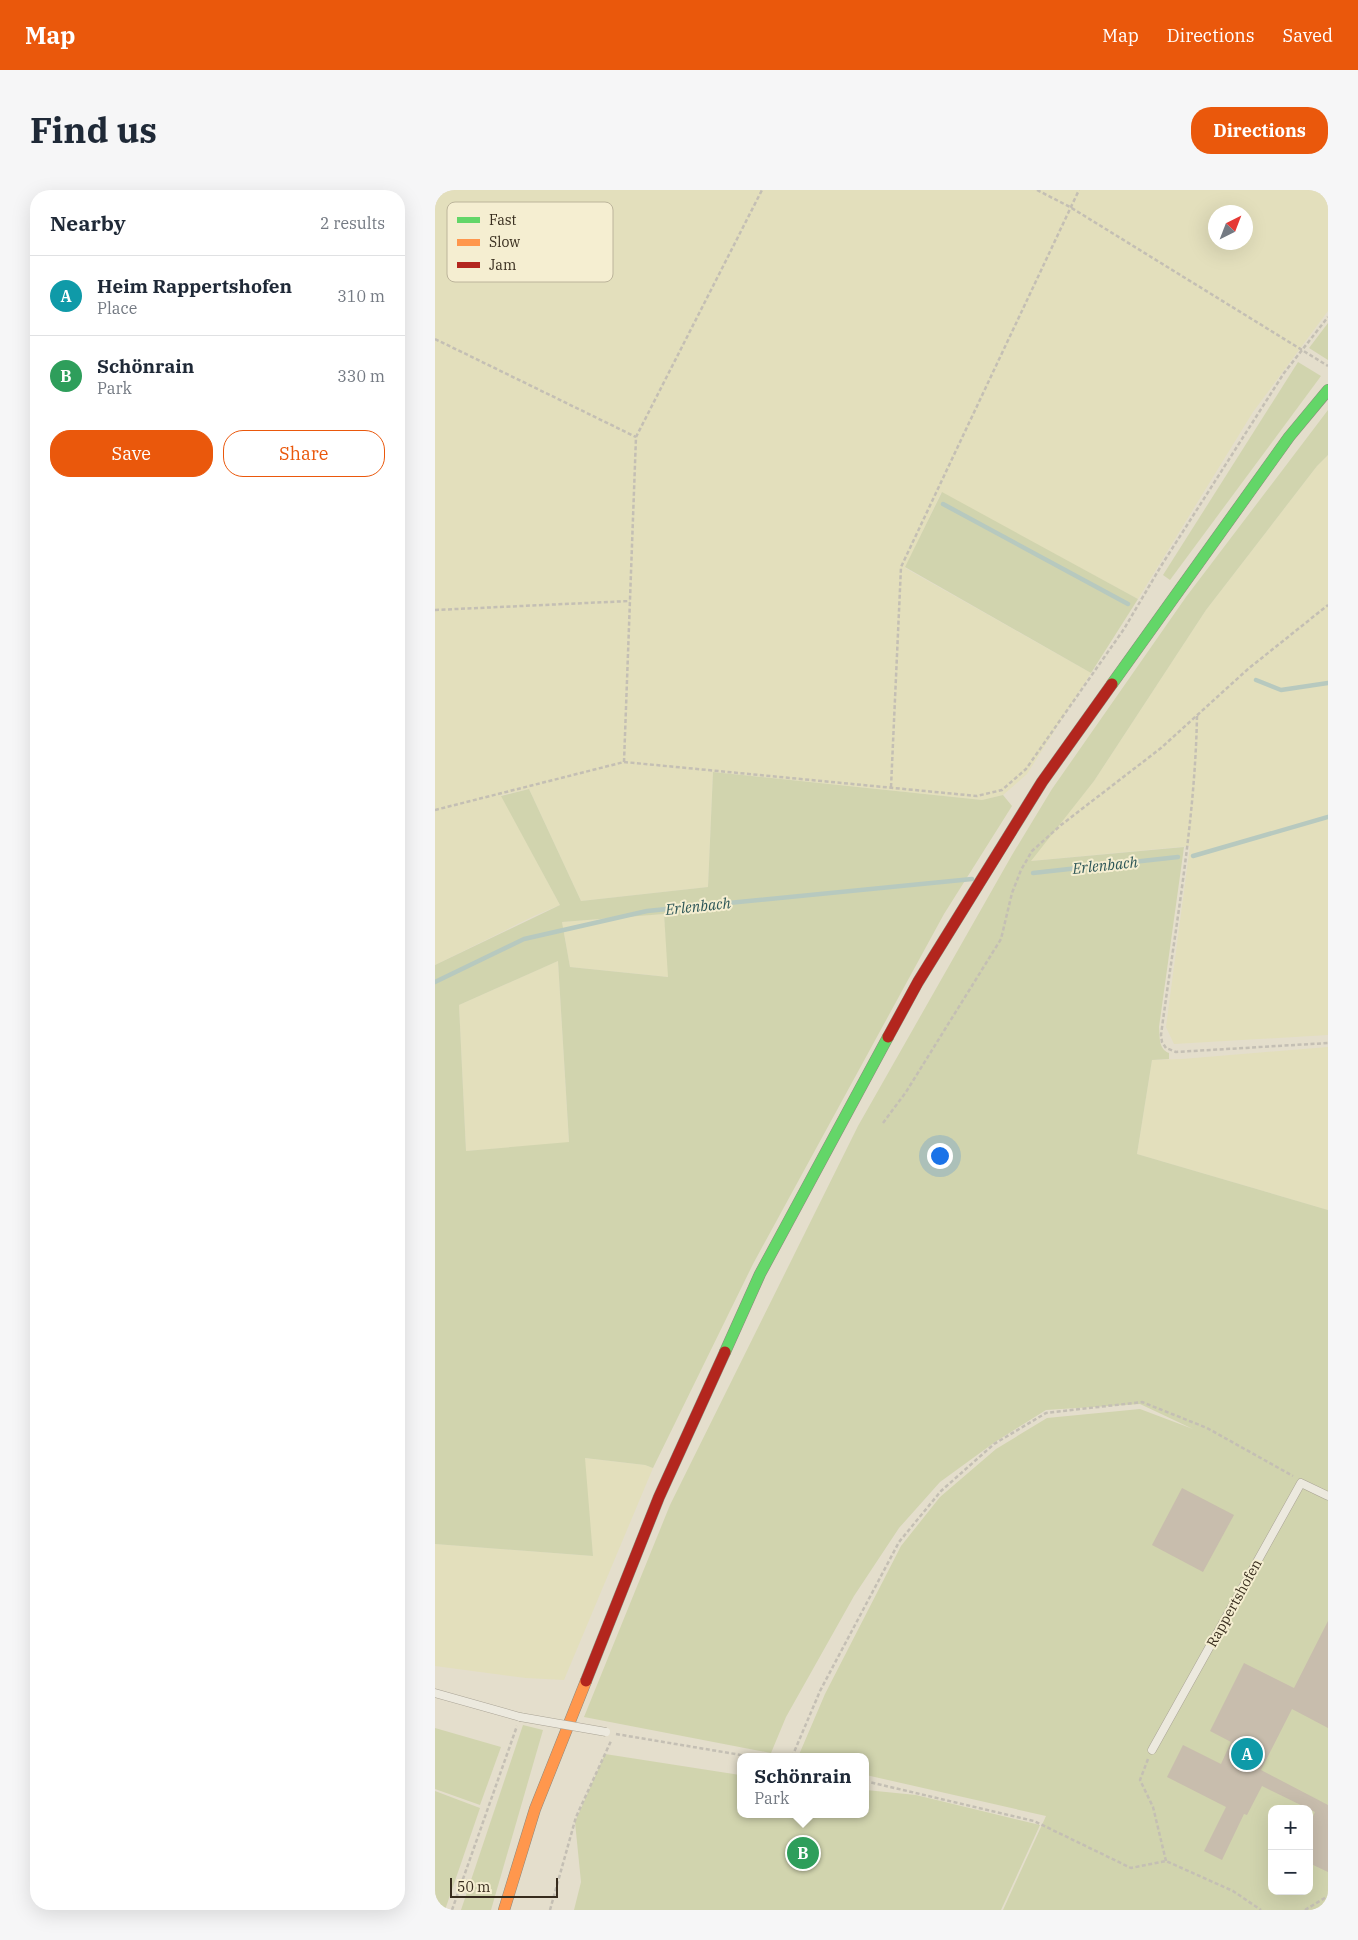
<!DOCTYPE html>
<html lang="en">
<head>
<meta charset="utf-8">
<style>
	:root { --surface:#fff; --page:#f6f6f7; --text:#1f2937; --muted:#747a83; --line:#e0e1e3; --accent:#ea580c }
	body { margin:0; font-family:"IBM Plex Serif",serif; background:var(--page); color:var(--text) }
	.controls { position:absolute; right:15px; bottom:15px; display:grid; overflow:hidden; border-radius:10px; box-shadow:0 5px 20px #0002 }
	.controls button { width:45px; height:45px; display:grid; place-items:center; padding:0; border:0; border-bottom:1px solid var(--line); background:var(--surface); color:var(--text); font:25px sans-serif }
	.compass { position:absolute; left:773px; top:15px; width:45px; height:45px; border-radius:50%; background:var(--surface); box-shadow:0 5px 20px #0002; rotate:42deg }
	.scale { position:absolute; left:15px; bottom:12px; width:108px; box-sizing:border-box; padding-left:5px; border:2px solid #372c1d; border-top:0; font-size:14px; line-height:18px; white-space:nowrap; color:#372c1d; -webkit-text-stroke:4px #f5eed1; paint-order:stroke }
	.you { position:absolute; left:504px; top:965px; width:18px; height:18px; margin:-12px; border:4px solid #fff; border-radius:50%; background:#1a73e8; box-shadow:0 0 0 8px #1a73e833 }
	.badge { display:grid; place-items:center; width:32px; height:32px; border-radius:50%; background:var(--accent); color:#fff; font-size:16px; font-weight:700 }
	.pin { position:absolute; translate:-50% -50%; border:2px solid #fff; box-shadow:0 1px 5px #0006 }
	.popup { position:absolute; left:302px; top:1563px; width:132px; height:65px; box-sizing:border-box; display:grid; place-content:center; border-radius:10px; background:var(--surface); filter:drop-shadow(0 1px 4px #0005); font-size:16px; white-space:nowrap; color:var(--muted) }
	.popup b { font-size:19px; color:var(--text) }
	.popup::after { content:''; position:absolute; left:50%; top:100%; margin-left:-10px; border:10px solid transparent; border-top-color:var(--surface) }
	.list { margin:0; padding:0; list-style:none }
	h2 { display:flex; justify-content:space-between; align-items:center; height:65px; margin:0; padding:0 20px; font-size:21px }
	h2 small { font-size:16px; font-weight:400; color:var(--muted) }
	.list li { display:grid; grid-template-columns:32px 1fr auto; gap:15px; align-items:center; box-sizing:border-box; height:80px; padding:0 20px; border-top:1px solid var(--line) }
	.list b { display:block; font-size:19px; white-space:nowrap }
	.list p { margin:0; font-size:16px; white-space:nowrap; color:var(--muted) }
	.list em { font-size:16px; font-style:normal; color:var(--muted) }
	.actions { display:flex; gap:10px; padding:15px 20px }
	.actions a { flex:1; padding:11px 0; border:1px solid var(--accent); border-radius:20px; text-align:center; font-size:18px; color:var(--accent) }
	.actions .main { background:var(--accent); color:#fff }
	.map { position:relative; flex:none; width:893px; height:1720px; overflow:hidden; border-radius:20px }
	header { display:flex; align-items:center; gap:30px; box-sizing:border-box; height:70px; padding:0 25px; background:var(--accent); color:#fff }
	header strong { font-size:24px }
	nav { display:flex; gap:28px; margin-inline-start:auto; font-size:18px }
	.intro { display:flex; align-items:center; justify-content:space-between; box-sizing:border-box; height:120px; padding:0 30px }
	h1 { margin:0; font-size:35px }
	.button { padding:12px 22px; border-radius:20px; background:var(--accent); color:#fff; font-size:18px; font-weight:700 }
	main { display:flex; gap:30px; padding:0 30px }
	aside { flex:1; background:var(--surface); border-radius:20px; box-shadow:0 5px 20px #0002 }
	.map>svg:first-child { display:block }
	.farmland { fill:#e3dfbc; fill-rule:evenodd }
	.green { fill:#d1d4ae; fill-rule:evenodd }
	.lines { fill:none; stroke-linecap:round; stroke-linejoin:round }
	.stream { stroke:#b7c9bf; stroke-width:4.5 }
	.building { fill:#c8bdad }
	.lane-casing { stroke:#a9a395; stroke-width:9 }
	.fast-casing { stroke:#8e887c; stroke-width:12 }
	.slow-casing { stroke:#8e887c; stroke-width:12 }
	.jam-casing { stroke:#8e887c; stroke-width:12 }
	.path { stroke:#c4bfb4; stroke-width:2.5; stroke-dasharray:4 2.5; stroke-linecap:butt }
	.lane { stroke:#ece9de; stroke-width:8 }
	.fast { stroke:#63d668; stroke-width:11 }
	.slow { stroke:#ff974d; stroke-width:11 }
	.jam { stroke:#b3261e; stroke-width:11 }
	.lane-bridge-casing { stroke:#a9a395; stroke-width:9; stroke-linecap:butt }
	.lane-bridge { stroke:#ece9de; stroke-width:8 }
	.labels { text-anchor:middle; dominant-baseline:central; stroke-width:4; stroke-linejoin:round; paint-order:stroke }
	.street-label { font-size:14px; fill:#372c1d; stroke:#f5eed1 }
	.water-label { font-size:15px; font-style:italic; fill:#2d5657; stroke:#f5eed1 }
	.key { fill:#f5eed1; stroke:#bcb49b; stroke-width:1 }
	.key-label { font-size:14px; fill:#372c1d }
</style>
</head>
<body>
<header>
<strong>Map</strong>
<nav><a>Map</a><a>Directions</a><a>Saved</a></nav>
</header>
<div class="intro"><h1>Find us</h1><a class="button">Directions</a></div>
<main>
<aside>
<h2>Nearby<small>2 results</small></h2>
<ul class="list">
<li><span class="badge" style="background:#0f9aa8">A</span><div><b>Heim Rappertshofen</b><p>Place</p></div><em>310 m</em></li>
<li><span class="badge" style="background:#2e9e5b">B</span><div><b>Schönrain</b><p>Park</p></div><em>330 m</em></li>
</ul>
<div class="actions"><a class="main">Save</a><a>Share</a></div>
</aside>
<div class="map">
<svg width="893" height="1720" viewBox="0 0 893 1720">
	<rect width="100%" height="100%" fill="#e4decc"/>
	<g class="farmland">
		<path d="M0 0H893V121L818 222 703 409 506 303 470 378 656 483 592 584 568 605 547 610 278 582 273 697 146 711 94 599 66 605 125 715 99 726 0 775ZM781 22H811V52H781Z"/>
		<polygon points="893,265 893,845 739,854 731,837 755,656 595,671 659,591 771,420 882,276"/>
		<polygon points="229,724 234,787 135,777 127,732"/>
		<polygon points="123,771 134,953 31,961 24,815"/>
		<polygon points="893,857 893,1020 702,964 717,870 747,869"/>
		<polygon points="149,1268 210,1275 218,1278 129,1490 91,1488 0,1476 0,1354 158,1366"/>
	</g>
	<g class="green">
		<polygon points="893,133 893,170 874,158"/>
		<polygon points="863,172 886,186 735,390 728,385"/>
		<path d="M893 220V265L882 276 771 420 659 591 596 671 749 657 724 837C725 846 723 859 734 863V869L717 870 702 964 893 1020V1720H568L611 1626 431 1585 430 1567H363L390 1504 466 1356 505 1307 561 1259 612 1228 705 1219 758 1239 705 1214 611 1220 560 1252 505 1292 464 1338 419 1406 351 1527 336 1563 149 1527 235 1315 423 936 577 665 617 599 751 407ZM837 1619H874V1701H837Z"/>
		<polygon points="507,302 703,409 656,483 470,377"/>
		<path d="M278 582 547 610 568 605 577 616 509 724 318 1074 218 1278 210 1275 150 1268 158 1366 0 1354V775L125 715 66 606 94 599 146 711 273 697ZM229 724 233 787 135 777 127 732ZM123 771 134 952 31 961 24 815Z"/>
		<polygon points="88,1535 108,1540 56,1720 26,1720"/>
		<polygon points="0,1538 66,1557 45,1615 0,1599"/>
		<polygon points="170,1564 305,1585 306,1624 430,1624 431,1600 481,1605 605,1635 566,1720 139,1720 146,1692 140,1632"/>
		<polygon points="0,1601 45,1618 10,1720 0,1720"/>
	</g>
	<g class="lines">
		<g class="stream">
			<polyline points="508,314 693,414"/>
			<polyline points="821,490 846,500 893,493"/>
			<polyline points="758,666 893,627"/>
			<polyline points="598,683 743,667"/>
			<polyline points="0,792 89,749 212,721 537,689"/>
		</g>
	</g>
	<g class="building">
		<polygon points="747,1298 799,1325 768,1382 717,1355"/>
		<polygon points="893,1431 893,1538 857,1519 826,1580 893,1615 893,1682 874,1673 874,1634 880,1622 827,1596 812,1625 809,1624 787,1670 769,1661 791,1617 732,1587 748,1555 786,1574 796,1552 775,1541 809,1473 859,1498"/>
	</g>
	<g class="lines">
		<defs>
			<g id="lane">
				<polyline points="0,1503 85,1527"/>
				<polyline points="717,1560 866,1293 893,1306"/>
			</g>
			<g id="fast">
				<polyline points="677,494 854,247 893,200"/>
				<polyline points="290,1162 325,1084 453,847"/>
			</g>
			<polyline id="slow" points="69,1720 100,1619 151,1491"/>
			<g id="jam">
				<polyline points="453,847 483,792 607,592 677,494"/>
				<polyline points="151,1491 224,1307 290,1162"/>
			</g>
		</defs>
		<use href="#lane" class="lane-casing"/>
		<use href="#fast" class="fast-casing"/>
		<use href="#slow" class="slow-casing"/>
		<use href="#jam" class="jam-casing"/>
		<g class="path">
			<polyline points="602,0 635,17 893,176"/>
			<polyline points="0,149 201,247"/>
			<polyline points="0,420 195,411"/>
			<path d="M762 526C760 633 740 739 726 845L727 852 731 858 741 862 893 853"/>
			<polyline points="189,572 201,247 327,0"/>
			<polyline points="456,597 466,377 644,0"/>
			<polyline points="0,620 189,572 542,606 567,600 591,579 689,439 726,376 849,183 893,127"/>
			<polyline points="448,933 471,902 566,749 577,703 586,680 597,661 626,635 726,558 813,479 893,415"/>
			<polyline points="181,1544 318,1567"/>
			<polyline points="357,1567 385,1501 464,1352 506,1301 559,1254 611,1223 707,1212 772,1238 858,1286"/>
			<polyline points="713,1569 705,1590 718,1617 731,1671"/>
			<polyline points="430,1591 599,1631 696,1678 731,1671 798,1701 826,1720"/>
			<polyline points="17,1720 82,1536"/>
			<polyline points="115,1720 141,1627 176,1551"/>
			<polyline points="870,1720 893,1706"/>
		</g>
		<use href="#lane" class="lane"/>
		<use href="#fast" class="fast"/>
		<use href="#slow" class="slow"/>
		<use href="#jam" class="jam"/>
		<defs>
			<polyline id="lane-bridge" points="85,1527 171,1542"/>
		</defs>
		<use href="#lane-bridge" class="lane-bridge-casing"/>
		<use href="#lane-bridge" class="lane-bridge"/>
	</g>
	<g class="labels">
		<g class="street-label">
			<text transform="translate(799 1413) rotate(-61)">Rappertshofen</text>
		</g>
		<g class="water-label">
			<text transform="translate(670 675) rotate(-6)">Erlenbach</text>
			<text transform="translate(263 716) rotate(-6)">Erlenbach</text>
		</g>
	</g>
	<rect x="12" y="12" width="166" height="80" rx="8" class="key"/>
	<rect x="22" y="27" width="23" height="6" fill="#63d668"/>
	<rect x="22" y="49" width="23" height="7" fill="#ff974d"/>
	<rect x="22" y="72" width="23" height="6" fill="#b3261e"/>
	<g class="key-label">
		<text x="54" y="35">Fast</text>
		<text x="54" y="57">Slow</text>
		<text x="54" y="80">Jam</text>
	</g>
</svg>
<div class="controls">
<button>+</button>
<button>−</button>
</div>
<svg class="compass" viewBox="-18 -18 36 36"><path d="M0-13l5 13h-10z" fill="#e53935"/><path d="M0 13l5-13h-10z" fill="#747a83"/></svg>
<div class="scale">50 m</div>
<div class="you"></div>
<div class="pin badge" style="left:812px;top:1564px;background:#0f9aa8">A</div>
<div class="pin badge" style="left:368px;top:1663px;background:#2e9e5b">B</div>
<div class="popup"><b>Schönrain</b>Park</div>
</div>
</main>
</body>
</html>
